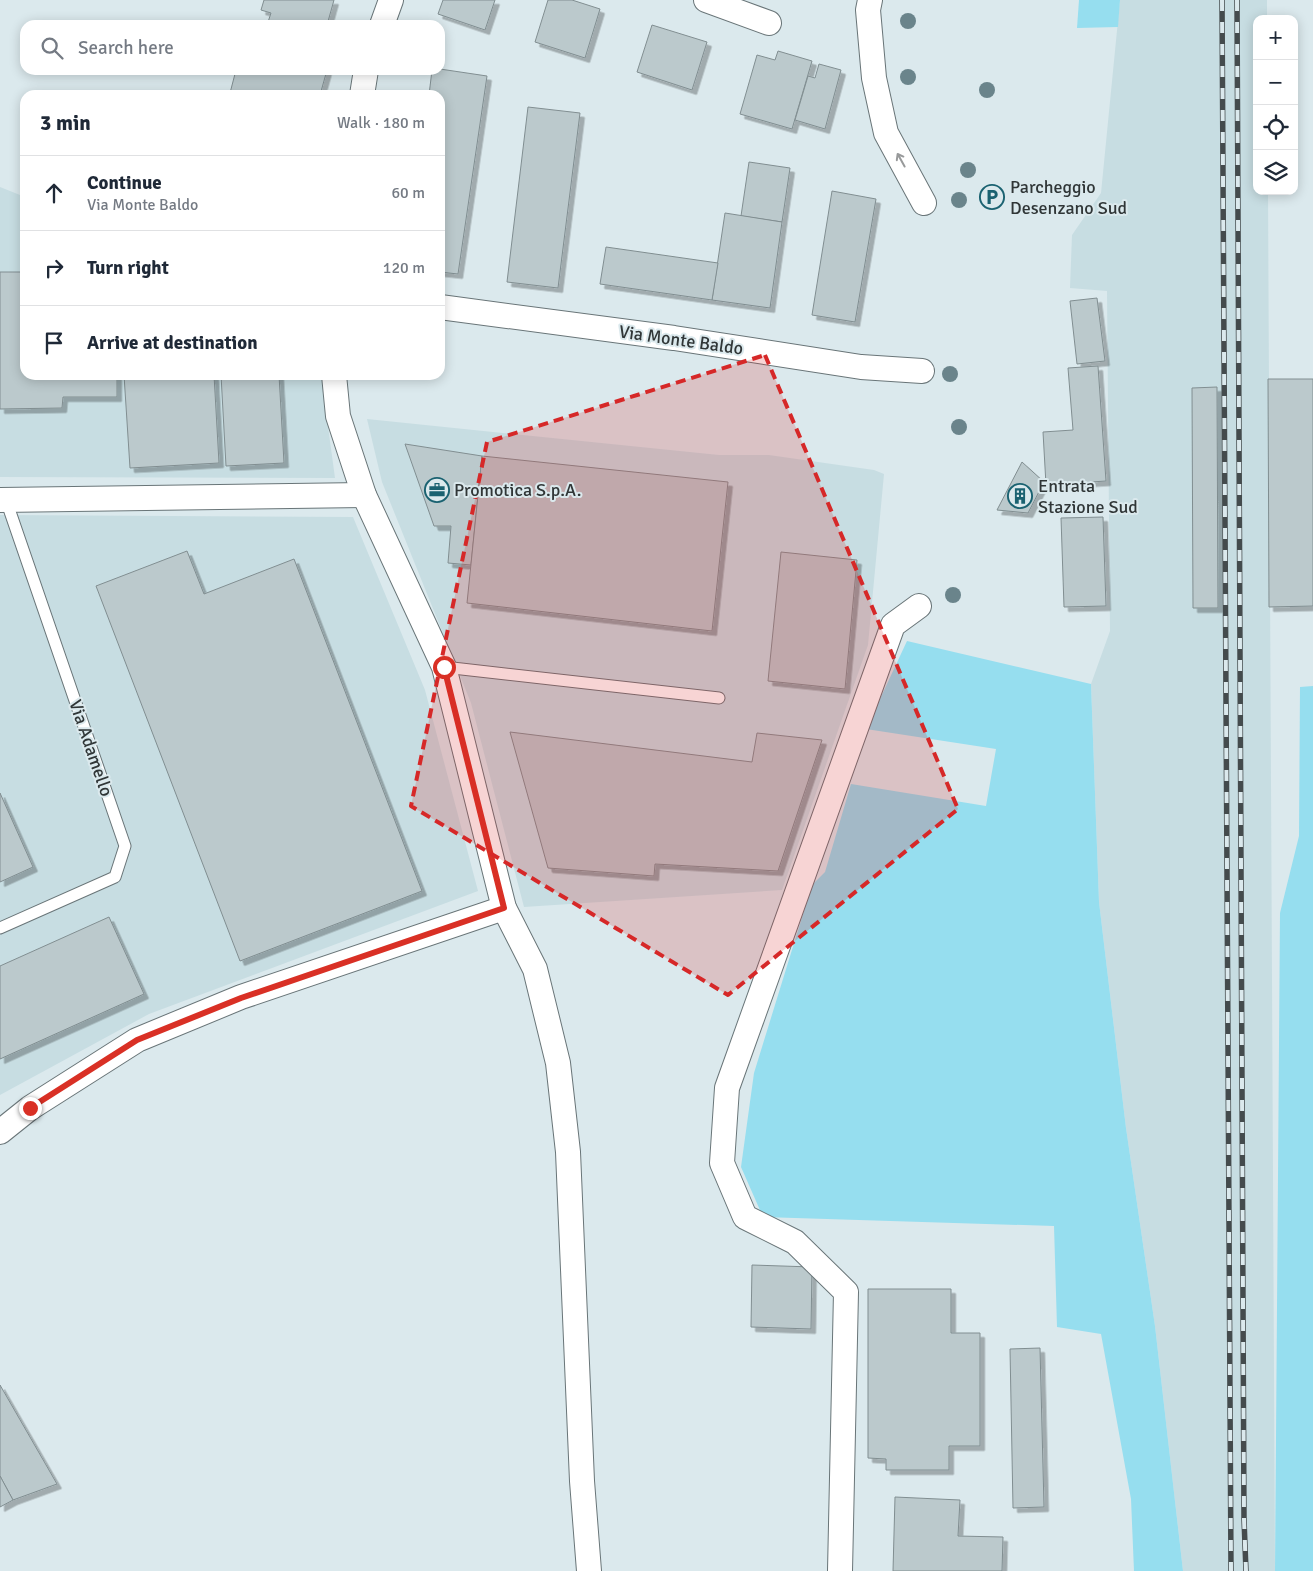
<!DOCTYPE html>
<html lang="en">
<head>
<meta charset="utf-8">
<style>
	:root { --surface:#fff; --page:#f6f6f7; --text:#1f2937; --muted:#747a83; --line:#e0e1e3 }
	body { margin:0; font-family:Signika,sans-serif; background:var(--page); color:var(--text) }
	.controls { position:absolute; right:15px; top:15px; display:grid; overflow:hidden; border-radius:10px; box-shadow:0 2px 12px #0003 }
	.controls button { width:45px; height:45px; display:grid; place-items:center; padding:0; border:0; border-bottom:1px solid var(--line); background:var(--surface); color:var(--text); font:25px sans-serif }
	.stop { position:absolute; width:15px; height:15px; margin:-11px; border:4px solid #d93025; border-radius:50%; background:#fff }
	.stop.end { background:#d93025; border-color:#fff; box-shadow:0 1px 5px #0008 }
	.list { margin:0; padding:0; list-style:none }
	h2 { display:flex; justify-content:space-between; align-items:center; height:65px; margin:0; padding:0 20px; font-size:21px }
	h2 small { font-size:16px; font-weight:400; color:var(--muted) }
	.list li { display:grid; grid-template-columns:32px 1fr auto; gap:15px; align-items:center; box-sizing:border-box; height:75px; padding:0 20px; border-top:1px solid var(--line) }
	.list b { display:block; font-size:19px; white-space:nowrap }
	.list p { margin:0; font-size:16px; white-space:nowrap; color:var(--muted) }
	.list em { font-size:16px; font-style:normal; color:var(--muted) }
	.icon { flex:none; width:28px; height:28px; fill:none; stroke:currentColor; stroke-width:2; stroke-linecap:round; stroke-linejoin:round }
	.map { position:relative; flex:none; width:1313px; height:1571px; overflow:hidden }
	.search { position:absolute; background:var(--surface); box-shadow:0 2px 12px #0003; left:20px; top:20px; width:425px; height:55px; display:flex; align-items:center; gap:12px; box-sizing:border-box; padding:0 18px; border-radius:15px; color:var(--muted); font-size:19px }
	.panel { position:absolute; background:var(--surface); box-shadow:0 2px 12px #0003; left:20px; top:90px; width:425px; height:290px; border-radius:15px }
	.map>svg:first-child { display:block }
	.built { fill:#c7dde2 }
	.green { fill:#96deef }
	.building { fill:#bbc9cc; stroke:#818e91; filter:url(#shadow) }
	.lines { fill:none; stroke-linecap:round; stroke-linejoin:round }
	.lane-casing { stroke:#697578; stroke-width:13 }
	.street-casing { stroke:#697578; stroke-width:26 }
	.lane { stroke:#fff; stroke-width:11 }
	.street { stroke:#fff; stroke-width:24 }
	.rail-casing { stroke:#444b4d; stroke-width:5.5 }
	.rail { stroke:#dbe9ed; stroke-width:4; stroke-dasharray:11; stroke-linecap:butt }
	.tree { fill:#6a848b }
	.oneway { stroke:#989a9b }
	.route { stroke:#d93025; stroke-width:6 }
	.marked { fill:#d62828; fill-opacity:0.2; stroke:#d62828; stroke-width:4; stroke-dasharray:10 6; stroke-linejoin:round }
	.labels { text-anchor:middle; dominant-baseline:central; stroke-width:4; stroke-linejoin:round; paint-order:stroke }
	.poi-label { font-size:18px; fill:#303637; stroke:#dbe9ed; text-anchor:start }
	.street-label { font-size:18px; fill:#303637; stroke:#dbe9ed }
</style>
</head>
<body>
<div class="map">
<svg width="1313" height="1571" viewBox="0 0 1313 1571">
	<defs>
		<filter id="shadow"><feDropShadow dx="4.5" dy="4.5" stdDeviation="0" flood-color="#0004"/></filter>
	</defs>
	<rect width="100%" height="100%" fill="#dbe9ed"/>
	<g class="built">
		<polygon points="1120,0 1267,0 1267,19 1257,19 1257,191 1268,191 1275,1571 1183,1571 1155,1326 1126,1128 1099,902 1091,684 1110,631 1107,291 1070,288 1072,235 1101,193"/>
		<polygon points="0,187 25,197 25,375 321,375 335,478 0,477"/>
		<polygon points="367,419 719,455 769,455 874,470 884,474 868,645 782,890 524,907 471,703 382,482"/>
		<polygon points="0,515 353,517 425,690 478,891 149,1014 0,1095"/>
	</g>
	<g class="green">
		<polygon points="1079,0 1120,0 1118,27 1077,28"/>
		<polygon points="907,641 1091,684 1099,902 1126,1128 1155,1326 1183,1571 1134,1571 1131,1499 1101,1334 1057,1327 1054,1226 763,1217 741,1167 754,1073 812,885 825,872 851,784 986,806 996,749 866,729"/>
		<polygon points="1313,686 1313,1571 1275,1571 1280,913 1299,836 1300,687"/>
	</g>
	<g class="building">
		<polygon points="264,0 334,0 327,25 267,25 271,13 261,10"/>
		<polygon points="443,0 495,0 485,30 438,14"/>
		<polygon points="548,0 572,0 600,9 585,58 535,42"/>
		<polygon points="652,25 707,42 692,90 637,72"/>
		<polygon points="778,51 812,61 792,129 740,114 757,55 775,60"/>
		<polygon points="819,64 841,70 825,129 795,120 808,76 815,78"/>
		<polygon points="440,69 487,76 458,274 440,272 440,95 429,95 432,70"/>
		<polygon points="236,70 327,70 320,95 236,95 230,93"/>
		<polygon points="528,107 580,113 558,288 507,282"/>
		<polygon points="749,162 790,168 782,222 741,216"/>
		<polygon points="832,191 876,199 855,322 812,315"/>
		<polygon points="725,213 782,222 770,308 712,300"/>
		<polygon points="606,247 718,263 712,300 600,284"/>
		<polygon points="0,272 25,272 25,375 117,375 117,397 63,397 62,408 0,409"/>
		<polygon points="1097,298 1105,361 1077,364 1070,301"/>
		<polygon points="1098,366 1106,481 1046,485 1043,432 1073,430 1068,368"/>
		<polygon points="124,375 214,375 219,463 130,468"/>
		<polygon points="221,375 279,375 284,463 226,466"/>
		<polygon points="1268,379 1313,379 1313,606 1269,607"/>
		<polygon points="1217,387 1218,608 1193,608 1192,388"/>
		<polygon points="405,444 482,456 471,565 448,563 451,526 434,526"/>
		<polygon points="482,456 728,482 712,631 467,603"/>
		<polygon points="1022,462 1044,482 1028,513 997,510"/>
		<polygon points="1103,517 1106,606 1064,607 1061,518"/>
		<polygon points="187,551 204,594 294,559 422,891 240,961 96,586"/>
		<polygon points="781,552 857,560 845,689 768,681"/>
		<polygon points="510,732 752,762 757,733 822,740 778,871 655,864 654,876 548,868"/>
		<polygon points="0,793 33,867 0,882"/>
		<polygon points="109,917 144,994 0,1059 0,966"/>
		<polygon points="752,1265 812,1267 811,1329 751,1327"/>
		<polygon points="868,1289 951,1289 951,1333 980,1333 980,1446 949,1446 949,1470 886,1470 886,1459 868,1458"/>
		<polygon points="1040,1348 1044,1507 1013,1508 1010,1349"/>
		<polygon points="0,1385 57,1484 13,1500 0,1476"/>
		<polygon points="0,1476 13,1500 0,1507"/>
		<polygon points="895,1497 960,1500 958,1536 1003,1537 1002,1571 893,1571"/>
	</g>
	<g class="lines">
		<defs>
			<g id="lane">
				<polyline points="444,667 719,698"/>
				<polyline points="0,928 115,877 125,846 6,500"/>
			</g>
			<g id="street">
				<polyline points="706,0 769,23"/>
				<polyline points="870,0 868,10 874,78 886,133 924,203"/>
				<polyline points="382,25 391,0"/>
				<polyline points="362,95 366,70"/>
				<polyline points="440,307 674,338 861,367 922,371"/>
				<polyline points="334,375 338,416 364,495 444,667 504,908 535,969 558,1063 568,1152 582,1481 589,1571"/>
				<polyline points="0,500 364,495"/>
				<polyline points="0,1132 30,1108 137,1040 241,997 504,908"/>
				<polyline points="840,1571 846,1292 795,1242 745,1217 722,1163 727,1088 893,625 919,606"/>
			</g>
		</defs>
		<use href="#lane" class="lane-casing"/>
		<use href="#street" class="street-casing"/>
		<use href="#lane" class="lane"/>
		<use href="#street" class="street"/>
		<defs>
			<g id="rail">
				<polyline points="1222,0 1231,1571"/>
				<polyline points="1237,0 1244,1519 1246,1571"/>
			</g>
		</defs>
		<use href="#rail" class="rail-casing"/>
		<use href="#rail" class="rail"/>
	</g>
	<g class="tree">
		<circle cx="908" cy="21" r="8"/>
		<circle cx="908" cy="77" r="8"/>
		<circle cx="987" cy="90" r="8"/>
		<circle cx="968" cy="170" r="8"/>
		<circle cx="959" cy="200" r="8"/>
		<circle cx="950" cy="374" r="8"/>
		<circle cx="959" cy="427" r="8"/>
		<circle cx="953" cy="595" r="8"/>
	</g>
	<defs><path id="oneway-shaft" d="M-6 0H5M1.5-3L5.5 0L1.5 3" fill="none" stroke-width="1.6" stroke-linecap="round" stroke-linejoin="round" transform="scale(1.25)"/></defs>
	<use class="oneway" href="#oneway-shaft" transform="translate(901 160) rotate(-119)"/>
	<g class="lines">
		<polyline class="route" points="30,1108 137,1040 241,998 504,908 444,667"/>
	</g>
	<path class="marked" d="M765 355 958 809 728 995 411 806 487 442Z"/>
	<defs>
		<symbol id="parking-ring" viewBox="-11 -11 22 22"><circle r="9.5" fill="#dbe9ed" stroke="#1a6271" stroke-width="1.5"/><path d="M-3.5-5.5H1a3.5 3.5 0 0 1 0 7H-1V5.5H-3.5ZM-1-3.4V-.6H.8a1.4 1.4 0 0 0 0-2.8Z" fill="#1a6271"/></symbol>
		<symbol id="office-ring" viewBox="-11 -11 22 22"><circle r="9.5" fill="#dbe9ed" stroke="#1a6271" stroke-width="1.5"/><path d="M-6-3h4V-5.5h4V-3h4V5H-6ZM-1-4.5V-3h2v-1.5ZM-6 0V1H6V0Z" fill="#1a6271"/></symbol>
		<symbol id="building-ring" viewBox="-11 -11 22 22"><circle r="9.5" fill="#dbe9ed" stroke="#1a6271" stroke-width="1.5"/><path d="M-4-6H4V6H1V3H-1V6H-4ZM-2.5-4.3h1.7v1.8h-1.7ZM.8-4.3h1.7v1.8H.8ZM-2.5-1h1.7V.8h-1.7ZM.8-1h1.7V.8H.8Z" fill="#1a6271"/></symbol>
	</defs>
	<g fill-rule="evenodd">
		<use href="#parking-ring" x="978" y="183" width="28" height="28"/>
		<use href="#office-ring" x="423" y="476" width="28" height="28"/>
		<use href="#building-ring" x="1006" y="482" width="28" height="28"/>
	</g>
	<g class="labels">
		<g class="poi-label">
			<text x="1010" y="187">Parcheggio<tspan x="1010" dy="21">Desenzano Sud</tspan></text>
			<text x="1038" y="486">Entrata<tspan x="1038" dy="21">Stazione Sud</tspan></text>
			<text x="454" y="490">Promotica S.p.A.</text>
		</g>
		<g class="street-label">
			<text transform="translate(681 340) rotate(8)">Via Monte Baldo</text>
			<text transform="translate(91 748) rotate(71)">Via Adamello</text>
		</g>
	</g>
</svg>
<div class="controls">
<button>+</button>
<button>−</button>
<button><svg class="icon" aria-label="locate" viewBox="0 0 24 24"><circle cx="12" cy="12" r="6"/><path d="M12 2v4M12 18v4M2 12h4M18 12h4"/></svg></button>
<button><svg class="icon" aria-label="layers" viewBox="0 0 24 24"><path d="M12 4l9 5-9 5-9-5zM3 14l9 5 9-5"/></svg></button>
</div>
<div class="stop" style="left:444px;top:667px"></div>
<div class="stop end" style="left:30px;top:1108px"></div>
<div class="search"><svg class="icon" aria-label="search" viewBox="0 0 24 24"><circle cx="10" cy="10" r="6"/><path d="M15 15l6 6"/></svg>Search here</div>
<section class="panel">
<h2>3 min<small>Walk · 180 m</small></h2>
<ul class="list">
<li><svg class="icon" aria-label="ahead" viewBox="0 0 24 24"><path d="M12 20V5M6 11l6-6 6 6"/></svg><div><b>Continue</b><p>Via Monte Baldo</p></div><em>60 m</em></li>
<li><svg class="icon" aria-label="right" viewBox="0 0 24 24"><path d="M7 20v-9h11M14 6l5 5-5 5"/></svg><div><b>Turn right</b></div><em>120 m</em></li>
<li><svg class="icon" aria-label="arrive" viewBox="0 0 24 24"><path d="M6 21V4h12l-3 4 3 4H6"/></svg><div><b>Arrive at destination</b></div></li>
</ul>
</section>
</div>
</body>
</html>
